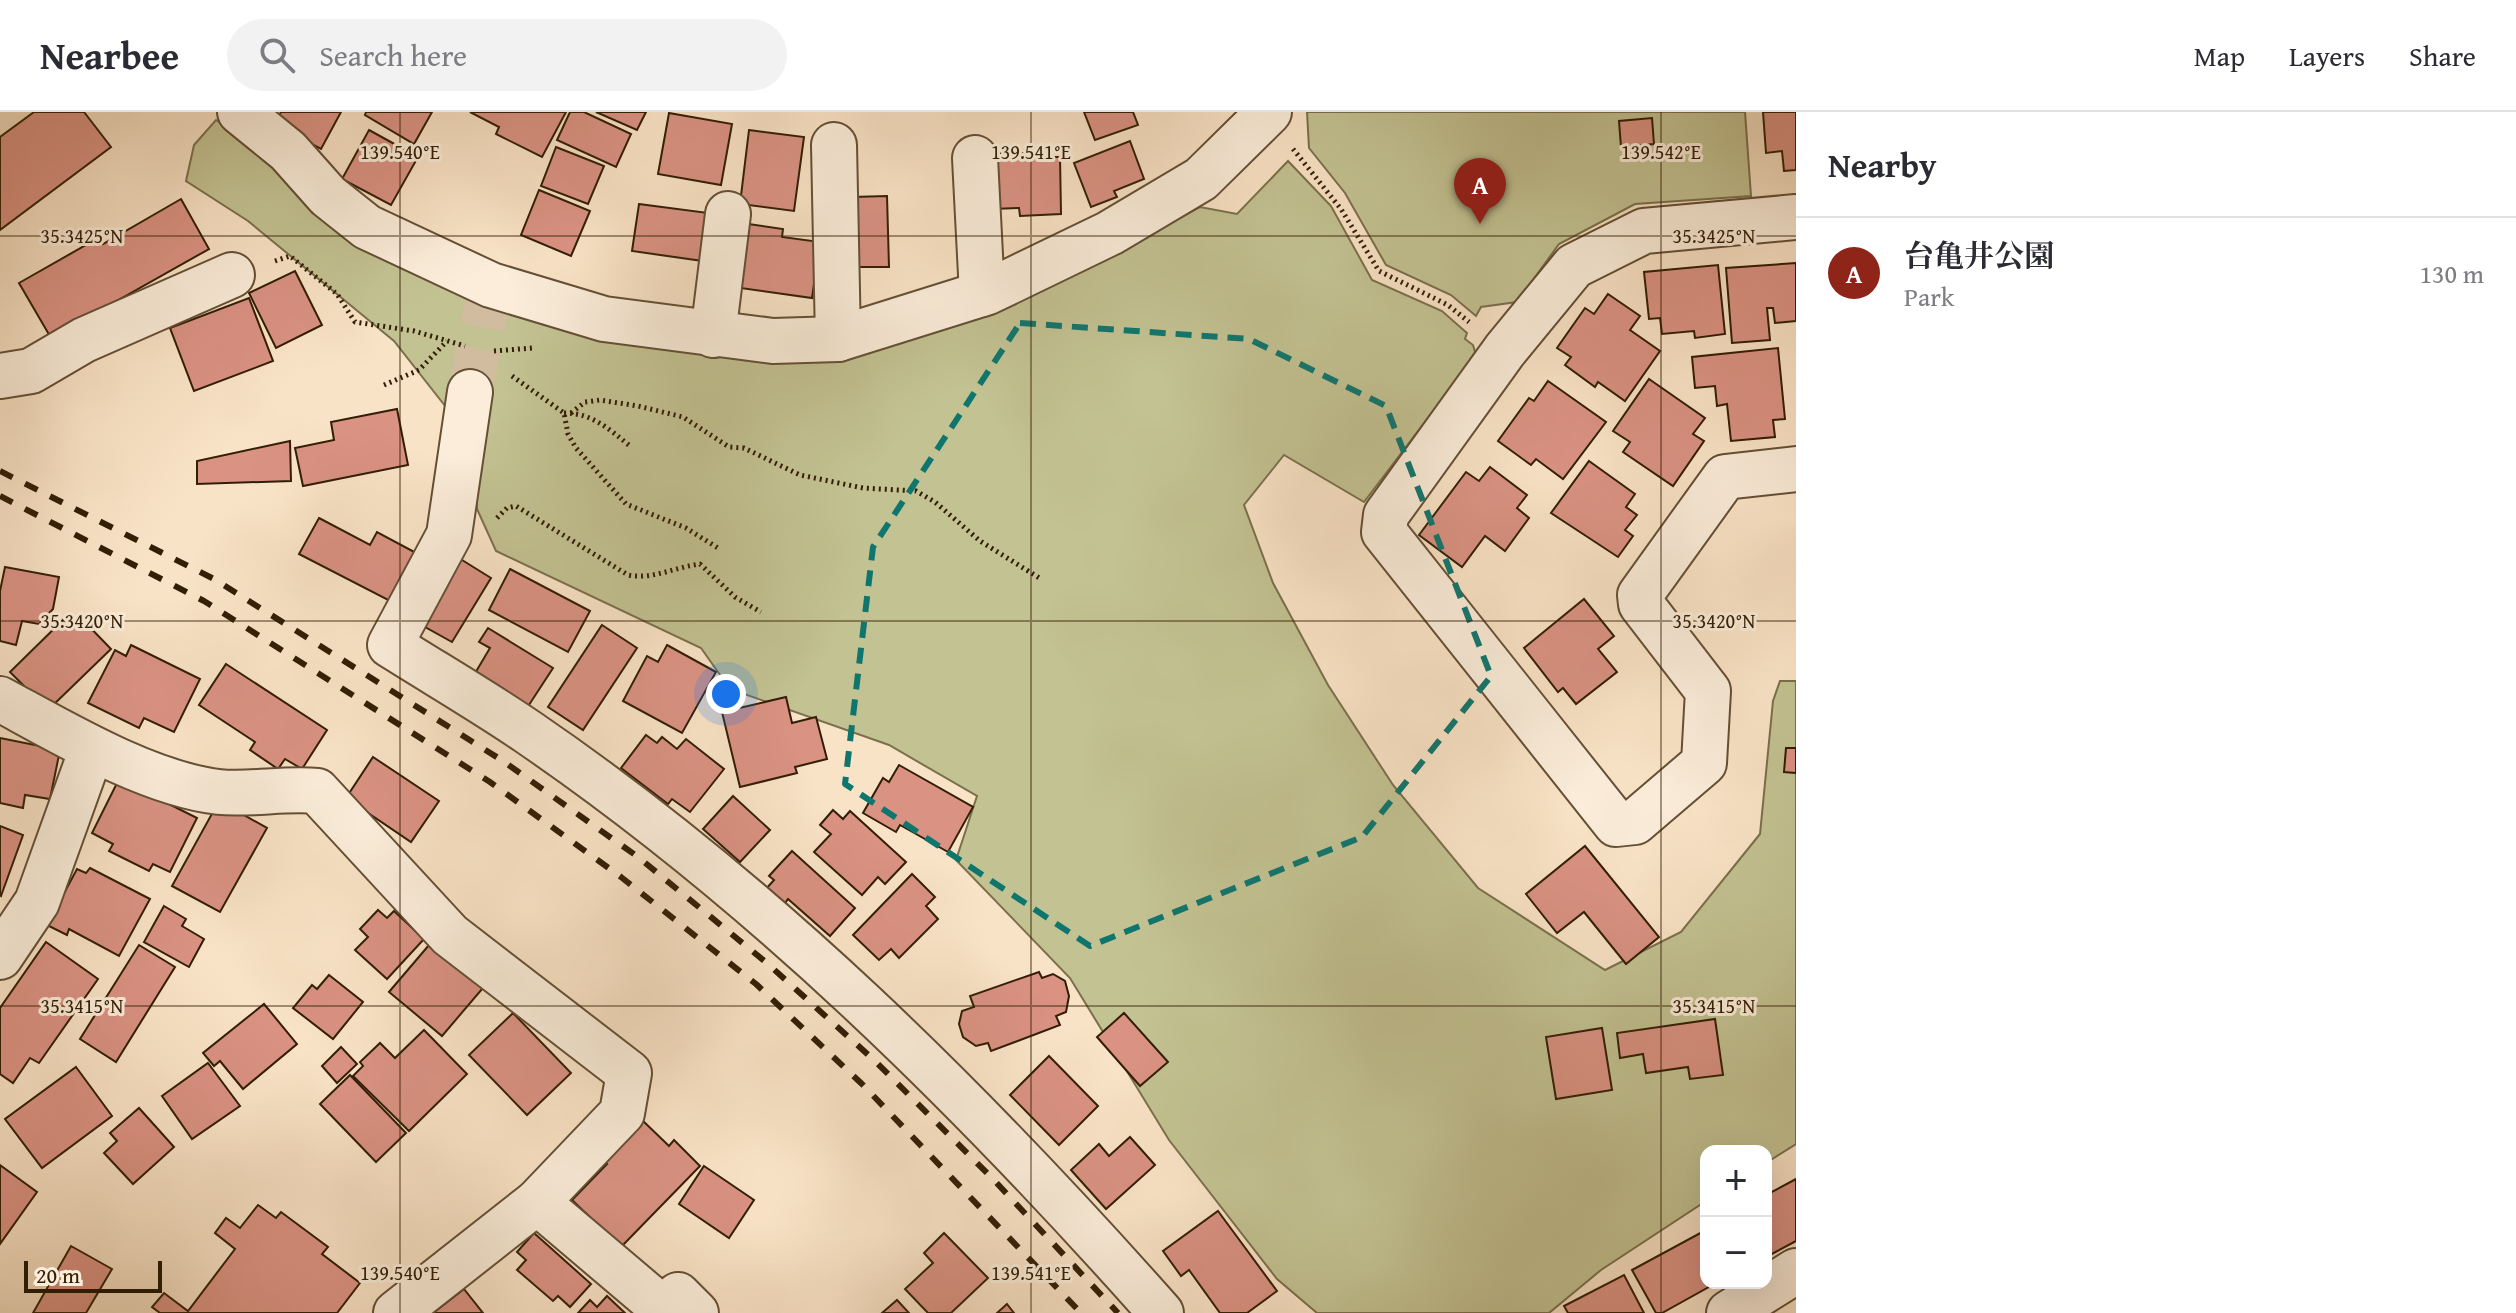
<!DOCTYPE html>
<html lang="en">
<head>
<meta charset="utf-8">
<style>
	:root { --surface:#fff; --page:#f2f2f3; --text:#2b2b33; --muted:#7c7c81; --line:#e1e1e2; --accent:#8f2418 }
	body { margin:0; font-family:"Gentium Book Plus","Noto Serif JP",serif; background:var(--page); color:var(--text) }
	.controls { position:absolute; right:24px; bottom:24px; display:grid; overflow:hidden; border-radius:16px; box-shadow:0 8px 32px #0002 }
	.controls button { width:72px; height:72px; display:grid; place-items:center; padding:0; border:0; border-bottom:2px solid var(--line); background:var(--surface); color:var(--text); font:40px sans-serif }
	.scale { position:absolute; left:24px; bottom:20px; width:138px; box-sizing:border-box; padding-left:8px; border:4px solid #321e05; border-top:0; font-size:22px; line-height:28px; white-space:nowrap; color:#321e05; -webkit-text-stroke:6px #fbedda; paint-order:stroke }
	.you { position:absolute; left:726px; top:582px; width:28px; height:28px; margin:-20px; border:6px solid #fff; border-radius:50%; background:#1a73e8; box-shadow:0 0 0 12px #1a73e833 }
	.badge { display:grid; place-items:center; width:52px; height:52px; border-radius:50%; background:var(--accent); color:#fff; font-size:26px; font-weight:700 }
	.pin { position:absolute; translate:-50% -66px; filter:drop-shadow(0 2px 4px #0008) }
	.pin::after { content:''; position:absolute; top:42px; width:28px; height:24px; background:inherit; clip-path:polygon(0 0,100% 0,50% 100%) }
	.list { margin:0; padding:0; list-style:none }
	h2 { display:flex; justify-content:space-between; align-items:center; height:104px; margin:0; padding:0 32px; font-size:34px }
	h2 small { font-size:26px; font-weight:400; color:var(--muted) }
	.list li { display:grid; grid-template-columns:52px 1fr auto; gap:24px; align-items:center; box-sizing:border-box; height:112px; padding:0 32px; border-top:2px solid var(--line) }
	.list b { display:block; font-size:30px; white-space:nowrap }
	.list p { margin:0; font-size:26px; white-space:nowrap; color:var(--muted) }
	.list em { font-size:26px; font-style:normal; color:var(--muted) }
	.icon { flex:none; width:44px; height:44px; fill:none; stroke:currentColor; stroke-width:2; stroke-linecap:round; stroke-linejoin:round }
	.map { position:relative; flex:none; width:1796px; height:1201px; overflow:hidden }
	header { display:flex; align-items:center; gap:48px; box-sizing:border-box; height:112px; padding:0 40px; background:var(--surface); border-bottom:2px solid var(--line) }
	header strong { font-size:38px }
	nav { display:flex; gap:44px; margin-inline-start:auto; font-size:28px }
	.search { width:560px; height:72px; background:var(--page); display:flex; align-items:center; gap:20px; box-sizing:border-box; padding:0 28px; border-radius:44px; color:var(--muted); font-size:30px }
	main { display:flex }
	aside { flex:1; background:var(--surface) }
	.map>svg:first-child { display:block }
	.green { fill:#c3c292; stroke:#7a704c; stroke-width:2 }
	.building { fill:#da9283; stroke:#321e05; stroke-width:2 }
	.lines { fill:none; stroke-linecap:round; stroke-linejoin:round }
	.minor-tunnel { stroke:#d1bc9f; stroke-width:44; stroke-dasharray:44 22; stroke-linecap:butt }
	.minor-casing { stroke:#644f35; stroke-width:48 }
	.path { stroke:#321e05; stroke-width:5; stroke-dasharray:2 4; stroke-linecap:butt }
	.minor { stroke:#fbedda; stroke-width:44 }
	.rail { stroke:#321e05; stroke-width:6; stroke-dasharray:14 14; stroke-linecap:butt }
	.marked { fill:none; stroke:#0f766e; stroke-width:6; stroke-dasharray:16 10; stroke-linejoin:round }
	.ticks { fill:none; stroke:#321e05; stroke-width:2; stroke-opacity:0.45 }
	.ticks-label { font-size:20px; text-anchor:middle; fill:#321e05; stroke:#fbedda; stroke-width:6; stroke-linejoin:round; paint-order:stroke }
</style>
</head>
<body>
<header>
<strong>Nearbee</strong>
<div class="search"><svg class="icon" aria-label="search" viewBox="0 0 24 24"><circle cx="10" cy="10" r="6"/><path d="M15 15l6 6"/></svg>Search here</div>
<nav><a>Map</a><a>Layers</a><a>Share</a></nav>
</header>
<main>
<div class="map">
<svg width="1796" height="1201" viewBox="0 0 1796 1201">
	<rect width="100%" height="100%" fill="#f9e3c6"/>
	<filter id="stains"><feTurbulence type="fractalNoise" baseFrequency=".0025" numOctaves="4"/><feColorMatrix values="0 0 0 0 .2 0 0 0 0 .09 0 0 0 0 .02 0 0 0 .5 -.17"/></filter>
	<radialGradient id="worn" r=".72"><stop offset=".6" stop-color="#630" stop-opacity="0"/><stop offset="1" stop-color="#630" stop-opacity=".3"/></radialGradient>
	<g class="green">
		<polygon points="1307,0 1745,0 1751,84 1635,92 1559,132 1517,190 1481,195 1476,204 1451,183 1386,153 1345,81 1309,36"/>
		<polygon points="216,8 266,40 383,141 764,245 1067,165 1200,95 1237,102 1288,49 1331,94 1372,168 1442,199 1467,221 1465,227 1473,233 1476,243 1364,390 1284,343 1244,393 1273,471 1328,573 1393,673 1478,776 1605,858 1681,820 1760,722 1773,589 1780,569 1796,569 1796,1032 1766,1051 1766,1039 1706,1039 1706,1089 1601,1158 1549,1201 1317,1201 1277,1167 1169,1028 1070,866 956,748 977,684 889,633 730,577 701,536 496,439 477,397 476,349 449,299 394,229 248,109 186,69 194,33"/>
	</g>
	<g class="building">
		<polygon points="34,0 84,0 111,35 0,118 0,25"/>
		<polygon points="281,0 341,0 321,37 274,12"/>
		<polygon points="366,0 432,0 414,32 365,3"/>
		<polygon points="470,0 566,0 542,45 496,22 499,15"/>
		<polygon points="570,0 584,0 631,22 616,55 557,28"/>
		<polygon points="596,0 646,0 637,18"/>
		<polygon points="1084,0 1133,0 1138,13 1095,28"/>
		<polygon points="1763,0 1796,0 1796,58 1784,59 1782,39 1766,41"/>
		<polygon points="669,1 732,12 721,73 658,62"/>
		<polygon points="1652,6 1654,32 1621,35 1619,9"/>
		<polygon points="369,18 418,45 391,93 342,67"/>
		<polygon points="749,18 804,25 794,99 740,92"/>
		<polygon points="1130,29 1144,67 1114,79 1117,85 1091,95 1074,51"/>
		<polygon points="556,35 604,54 588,92 541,74"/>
		<polygon points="1036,41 1036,45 1060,45 1061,102 1020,104 1019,96 993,97 985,42"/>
		<polygon points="539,78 590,99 571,144 521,123"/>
		<polygon points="887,84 889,155 854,155 852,85"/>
		<polygon points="181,87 209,137 51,226 19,171 100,125 103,132"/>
		<polygon points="639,92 716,102 710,150 632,139"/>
		<polygon points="735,110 783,117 782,125 820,130 812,186 726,174"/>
		<polygon points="1796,151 1796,209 1775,211 1773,196 1767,196 1770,228 1732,231 1726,156"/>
		<polygon points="1718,153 1725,222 1695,226 1694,219 1662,222 1660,206 1649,207 1644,160"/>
		<polygon points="295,159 322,213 276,236 249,181"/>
		<polygon points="1608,182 1640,204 1630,218 1660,239 1625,289 1598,270 1595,275 1565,253 1571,245 1557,236 1585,196 1594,202"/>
		<polygon points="249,186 273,249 194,279 170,216"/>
		<polygon points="1778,236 1785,307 1773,308 1775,325 1731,329 1727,292 1717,294 1715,274 1695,276 1692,245"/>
		<polygon points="1649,267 1705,306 1693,322 1704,329 1673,374 1623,340 1630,330 1613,319"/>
		<polygon points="1548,269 1606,310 1563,367 1536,347 1531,353 1498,329 1529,286 1534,289"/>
		<polygon points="397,297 408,353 303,374 295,336 334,328 331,310"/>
		<polygon points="290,329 291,369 197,372 197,349"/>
		<polygon points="1589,349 1635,382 1626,395 1637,403 1625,418 1633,424 1618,445 1551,401"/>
		<polygon points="1490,355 1527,383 1517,396 1529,406 1505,439 1485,424 1462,455 1419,423 1466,360 1479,369"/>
		<polygon points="319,406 370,433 377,420 418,442 392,490 299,442"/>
		<polygon points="454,443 491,466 452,530 418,511"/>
		<polygon points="5,455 59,465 53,497 39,512 22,509 16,533 0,529 0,479"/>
		<polygon points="510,457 590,499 568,540 489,498"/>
		<polygon points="1584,487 1614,524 1598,537 1617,560 1576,592 1563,576 1558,580 1524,536"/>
		<polygon points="80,505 111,537 48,598 10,560 64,507 71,514"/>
		<polygon points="602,513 637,536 583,618 548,595"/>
		<polygon points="488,516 553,556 527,596 474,563 490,536 479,530"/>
		<polygon points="131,533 200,567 174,620 144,606 139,616 88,591 115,538 126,544"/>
		<polygon points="667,533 716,560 682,621 623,589 647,544 658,550"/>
		<polygon points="226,552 327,618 302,657 285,647 278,657 250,638 255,630 199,593"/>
		<polygon points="786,585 792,611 816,605 827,647 795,655 797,661 740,675 722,600"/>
		<polygon points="646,623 657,631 662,625 677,637 686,627 724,657 690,700 672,687 668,692 621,656"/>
		<polygon points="0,626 60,638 50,687 25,683 23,696 0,691"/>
		<polygon points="1786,636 1796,636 1796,661 1784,660"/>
		<polygon points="373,645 439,689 411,730 346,686"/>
		<polygon points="899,653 973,695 948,740 900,713 896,720 863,701 883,666 889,670"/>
		<polygon points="119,667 197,706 170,760 153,752 149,759 109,739 113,732 92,721"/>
		<polygon points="733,684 770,718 740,750 703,717"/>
		<polygon points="219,689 267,716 220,800 172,774"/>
		<polygon points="833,698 843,707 850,699 906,750 885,772 878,765 862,783 814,740 831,722 820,713"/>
		<polygon points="0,714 23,723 1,784 0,783"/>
		<polygon points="1585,734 1659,825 1626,852 1584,800 1557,821 1526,782"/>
		<polygon points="792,739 855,796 830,824 788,787 783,794 765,778 774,768 769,764"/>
		<polygon points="90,756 150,787 119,844 69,817 67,823 47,813 77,757 86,761"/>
		<polygon points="912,762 935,785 926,794 938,807 899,846 891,837 879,848 853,823"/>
		<polygon points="164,794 186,807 182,814 204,827 189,855 144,830"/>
		<polygon points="378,798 387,806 394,799 424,827 387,867 355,838 368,825 360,817"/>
		<polygon points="435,826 488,870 442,924 389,880"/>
		<polygon points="46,830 98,867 39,951 30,946 13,971 0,962 0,896"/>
		<polygon points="139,833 175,855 116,950 80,927"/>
		<polygon points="1039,860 1042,866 1053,862 1065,869 1069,884 1066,900 1056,904 1060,913 991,939 988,931 976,934 963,925 959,912 962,899 974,895 970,884"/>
		<polygon points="329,863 363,890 333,927 293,896 312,873 317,877"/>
		<polygon points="264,892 297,932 243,977 220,949 214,954 203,941"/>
		<polygon points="513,901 571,961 527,1003 469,943"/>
		<polygon points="1124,901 1168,950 1140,974 1097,925"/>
		<polygon points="1715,907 1723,963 1690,967 1688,955 1646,961 1643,942 1620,946 1617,921"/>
		<polygon points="1602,916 1612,978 1556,987 1546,925"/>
		<polygon points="424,918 467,962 409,1019 353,964 363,954 360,950 380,931 395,946"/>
		<polygon points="341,935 357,952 337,971 322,954"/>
		<polygon points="1049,944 1098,994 1059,1033 1010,983"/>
		<polygon points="208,951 240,994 192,1027 162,984"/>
		<polygon points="76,955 112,1004 42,1056 5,1007"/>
		<polygon points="350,963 406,1021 376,1050 320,992"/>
		<polygon points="139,996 174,1035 133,1072 104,1041 117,1029 110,1021"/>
		<polygon points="640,1006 669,1034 674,1028 700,1054 621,1135 572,1088 607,1052 601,1046"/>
		<polygon points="1130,1025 1155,1053 1106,1097 1071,1058 1099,1032 1109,1044"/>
		<polygon points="0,1053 37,1080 0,1132"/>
		<polygon points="704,1054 754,1088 729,1126 679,1092"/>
		<polygon points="1796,1067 1796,1129 1768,1144 1766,1083"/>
		<polygon points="258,1093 276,1106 281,1100 328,1135 322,1142 360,1171 337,1201 160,1201 152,1195 164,1181 188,1199 235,1137 215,1121 226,1106 240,1116"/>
		<polygon points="1218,1099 1277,1179 1247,1201 1220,1201 1189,1158 1181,1164 1163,1139"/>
		<polygon points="1706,1118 1706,1171 1716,1171 1662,1201 1656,1201 1632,1158"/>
		<polygon points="534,1121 591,1172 570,1195 558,1184 553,1189 517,1158 526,1148 517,1140"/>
		<polygon points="944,1121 988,1166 951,1201 928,1201 905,1177 933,1151 924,1141"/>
		<polygon points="71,1134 112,1157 86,1201 33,1201"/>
		<polygon points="1624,1163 1644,1201 1568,1201 1564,1194"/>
		<polygon points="464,1177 483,1201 433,1201"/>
		<polygon points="607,1184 625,1201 578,1201 590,1188 597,1195"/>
		<polygon points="897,1188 909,1201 882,1201"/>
		<polygon points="1007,1192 1014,1201 997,1201"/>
	</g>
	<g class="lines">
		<polyline class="minor-tunnel" points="470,280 491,173"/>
		<defs>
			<g id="minor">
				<polyline points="240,0 288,39 328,84 367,115 491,173 604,207 773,229 838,227 988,180 1110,121 1201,67 1269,0"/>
				<polyline points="834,33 838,227"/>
				<polyline points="975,46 982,182"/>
				<polyline points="1796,105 1644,119 1574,154 1505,238 1386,403 1384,420 1616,712 1635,710 1704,651 1708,579 1641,492 1640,483 1725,365 1796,357"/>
				<polyline points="713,223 728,102"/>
				<polyline points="0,264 31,259 84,228 232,163"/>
				<path d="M470 280 449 423 390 533C436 562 484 590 528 620 765 782 972 988 1161 1201"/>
				<path d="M0 587C63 621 148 672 219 680 251 683 285 676 317 679L450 823 629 961 622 1001 537 1090 396 1201"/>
				<polyline points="0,845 37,790 92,637"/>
				<polyline points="537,1090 662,1196 678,1183 696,1201"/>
				<polyline points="1729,1201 1796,1159"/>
			</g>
		</defs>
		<use href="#minor" class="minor-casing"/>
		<g class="path">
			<polyline points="1293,37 1341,97 1379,159 1448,193 1469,210"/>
			<polyline points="275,149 290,144 337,182 355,210 414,219 465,234"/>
			<polyline points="494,239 532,236"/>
			<polyline points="512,264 564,301 568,322 576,336 626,392 686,416 718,436"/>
			<polyline points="384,273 419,258 447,229"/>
			<path d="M564 301C592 301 609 317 630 334"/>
			<polyline points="571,301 585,290 600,288 638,294 683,305 729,335 744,336 800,363 863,376 916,379 935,390 980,429 1041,467"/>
			<path d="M497 406 507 396 516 394 628 463C652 468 675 455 700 452L735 485 761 500"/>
		</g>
		<use href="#minor" class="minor"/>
		<g class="rail">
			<polyline points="0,359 214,467 503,649 638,745 768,852 875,949 992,1066 1118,1201"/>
			<polyline points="0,384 204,489 490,670 621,765 756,872 862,972 1081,1201"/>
		</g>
	</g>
	<path class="marked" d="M1020 211 1249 227 1386 294 1491 564 1362 725 1090 834 845 672 873 435Z"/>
	<path class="ticks" d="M400 0V1201M1031 0V1201M1661 0V1201M0 124H1796M0 509H1796M0 894H1796"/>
	<g class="ticks-label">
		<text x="400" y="47">139.540°E</text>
		<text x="1031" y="47">139.541°E</text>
		<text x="1661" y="47">139.542°E</text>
		<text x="82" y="131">35.3425°N</text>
		<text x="1714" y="131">35.3425°N</text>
		<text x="82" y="516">35.3420°N</text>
		<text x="1714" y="516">35.3420°N</text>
		<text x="82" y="901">35.3415°N</text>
		<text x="1714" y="901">35.3415°N</text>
		<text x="400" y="1168">139.540°E</text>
		<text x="1031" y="1168">139.541°E</text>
	</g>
	<rect width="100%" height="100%" filter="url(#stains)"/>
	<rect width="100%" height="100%" fill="url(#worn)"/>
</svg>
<div class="controls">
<button>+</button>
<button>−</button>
</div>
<div class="scale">20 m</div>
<div class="you"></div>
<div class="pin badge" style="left:1480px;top:112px">A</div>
</div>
<aside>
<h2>Nearby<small></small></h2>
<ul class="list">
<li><span class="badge">A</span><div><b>台亀井公園</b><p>Park</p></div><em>130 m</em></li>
</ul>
</aside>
</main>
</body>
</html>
